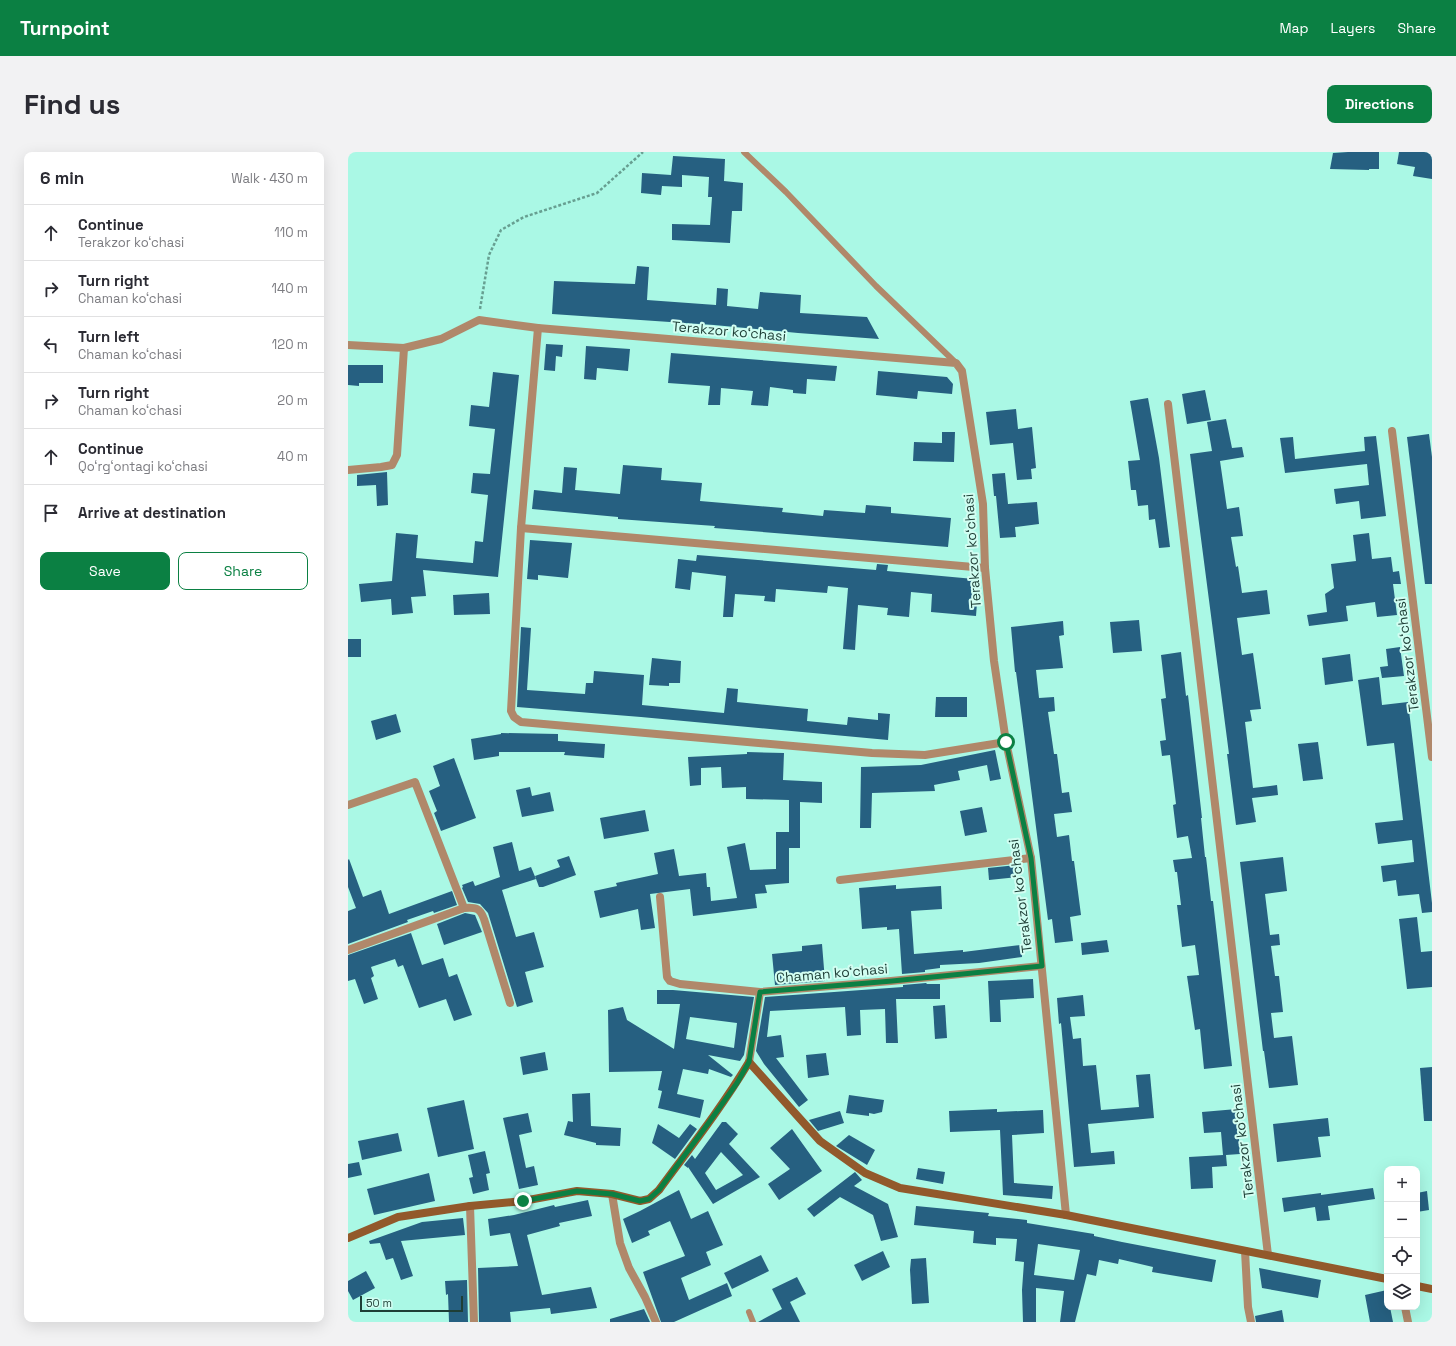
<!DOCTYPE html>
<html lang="en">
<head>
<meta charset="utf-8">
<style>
	:root { --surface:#fff; --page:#f2f2f3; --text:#2b2b33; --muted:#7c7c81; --line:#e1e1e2; --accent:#0b8043 }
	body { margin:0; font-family:"Space Grotesk",sans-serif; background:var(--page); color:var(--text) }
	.controls { position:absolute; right:12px; bottom:12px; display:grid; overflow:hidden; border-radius:8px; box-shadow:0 4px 16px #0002 }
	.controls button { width:36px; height:36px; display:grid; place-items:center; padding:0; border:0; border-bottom:1px solid var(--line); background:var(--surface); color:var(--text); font:20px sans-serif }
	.scale { position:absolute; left:12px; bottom:10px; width:103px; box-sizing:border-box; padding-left:4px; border:2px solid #1e3e36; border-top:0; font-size:11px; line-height:14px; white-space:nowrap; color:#1e3e36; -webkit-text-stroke:3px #d2fef2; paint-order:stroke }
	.stop { position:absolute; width:12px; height:12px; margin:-9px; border:3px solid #0b8043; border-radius:50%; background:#fff }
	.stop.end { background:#0b8043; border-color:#fff; box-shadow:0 1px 4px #0008 }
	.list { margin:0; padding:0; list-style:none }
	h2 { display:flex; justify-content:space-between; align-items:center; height:52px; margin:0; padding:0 16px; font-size:17px }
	h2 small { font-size:13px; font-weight:400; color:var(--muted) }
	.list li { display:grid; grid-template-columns:26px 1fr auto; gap:12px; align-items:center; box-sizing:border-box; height:56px; padding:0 16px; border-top:1px solid var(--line) }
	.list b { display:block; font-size:15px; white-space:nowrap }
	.list p { margin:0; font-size:13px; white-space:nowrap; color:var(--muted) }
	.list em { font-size:13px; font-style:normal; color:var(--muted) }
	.actions { display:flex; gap:8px; padding:12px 16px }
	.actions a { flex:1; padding:9px 0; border:1px solid var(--accent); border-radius:8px; text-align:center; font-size:14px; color:var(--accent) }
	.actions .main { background:var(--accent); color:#fff }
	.icon { flex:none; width:22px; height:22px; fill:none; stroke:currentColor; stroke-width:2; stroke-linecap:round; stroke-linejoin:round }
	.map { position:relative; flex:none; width:1084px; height:1170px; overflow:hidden; border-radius:8px }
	header { display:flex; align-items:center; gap:24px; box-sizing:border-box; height:56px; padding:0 20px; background:var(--accent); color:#fff }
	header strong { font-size:19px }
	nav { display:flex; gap:22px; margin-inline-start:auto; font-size:14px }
	.intro { display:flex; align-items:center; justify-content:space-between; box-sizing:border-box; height:96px; padding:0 24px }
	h1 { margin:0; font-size:28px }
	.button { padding:10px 18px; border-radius:8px; background:var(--accent); color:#fff; font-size:14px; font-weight:700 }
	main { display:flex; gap:24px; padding:0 24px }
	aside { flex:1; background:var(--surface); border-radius:8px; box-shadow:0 4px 16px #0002 }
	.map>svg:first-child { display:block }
	.building { fill:#266081; fill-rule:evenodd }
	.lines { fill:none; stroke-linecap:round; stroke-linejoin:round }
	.path { stroke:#679f91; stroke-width:2.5; stroke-dasharray:3 2; stroke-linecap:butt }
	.lane { stroke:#b0886a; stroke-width:6 }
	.street { stroke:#b0886a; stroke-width:8 }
	.secondary { stroke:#92592b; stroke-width:8 }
	.route { stroke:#0b8043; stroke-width:5 }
	.labels { text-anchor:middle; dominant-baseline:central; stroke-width:4; stroke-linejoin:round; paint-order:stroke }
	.street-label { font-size:14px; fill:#1e3e36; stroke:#d2fef2 }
</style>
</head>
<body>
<header>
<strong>Turnpoint</strong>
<nav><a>Map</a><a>Layers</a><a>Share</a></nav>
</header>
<div class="intro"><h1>Find us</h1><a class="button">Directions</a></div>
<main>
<aside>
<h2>6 min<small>Walk · 430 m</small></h2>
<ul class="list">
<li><svg class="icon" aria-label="ahead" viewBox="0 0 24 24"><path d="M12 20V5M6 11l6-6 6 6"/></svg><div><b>Continue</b><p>Terakzor koʻchasi</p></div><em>110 m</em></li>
<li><svg class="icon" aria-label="right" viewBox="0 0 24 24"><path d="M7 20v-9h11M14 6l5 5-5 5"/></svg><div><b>Turn right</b><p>Chaman koʻchasi</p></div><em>140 m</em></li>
<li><svg class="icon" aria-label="left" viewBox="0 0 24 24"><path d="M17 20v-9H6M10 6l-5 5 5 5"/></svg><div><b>Turn left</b><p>Chaman koʻchasi</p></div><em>120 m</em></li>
<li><svg class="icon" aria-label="right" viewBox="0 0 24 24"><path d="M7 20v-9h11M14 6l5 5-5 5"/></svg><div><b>Turn right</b><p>Chaman koʻchasi</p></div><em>20 m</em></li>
<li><svg class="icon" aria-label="ahead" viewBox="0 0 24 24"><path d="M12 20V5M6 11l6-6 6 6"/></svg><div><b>Continue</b><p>Qoʻrgʻontagi koʻchasi</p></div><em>40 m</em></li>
<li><svg class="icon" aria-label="arrive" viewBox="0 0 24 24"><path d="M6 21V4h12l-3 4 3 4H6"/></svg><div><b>Arrive at destination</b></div></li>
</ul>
<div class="actions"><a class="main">Save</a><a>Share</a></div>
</aside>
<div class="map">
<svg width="1084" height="1170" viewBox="0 0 1084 1170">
	<rect width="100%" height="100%" fill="#aaf8e5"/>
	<g class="building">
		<polygon points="1000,0 1031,0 1031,17 1021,17 1021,18 982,17 985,1"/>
		<polygon points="1051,0 1084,0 1084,27 1065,24 1067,15 1049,12"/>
		<polygon points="325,4 377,7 376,29 395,31 394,59 384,59 382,91 324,88 324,72 362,73 364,45 360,45 361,25 334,23 334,35 314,34 313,43 293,41 294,21 323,23"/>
		<polygon points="289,114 301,115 299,148 368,153 369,136 380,137 379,154 410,157 412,140 453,143 452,161 519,165 531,187 450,181 366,173 204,162 206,129 287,132"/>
		<polygon points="198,192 215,193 214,205 208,204 207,219 196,218"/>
		<polygon points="238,194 282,197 280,219 249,216 248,228 236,227"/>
		<polygon points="323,201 489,214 487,229 459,227 458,242 445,241 445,238 422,235 420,254 403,253 405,239 373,236 372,253 360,253 362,234 320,231"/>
		<polygon points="0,213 35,213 35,231 11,231 11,234 0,233"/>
		<polygon points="530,219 599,225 605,232 604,242 570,239 569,247 528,243"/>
		<polygon points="145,220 171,223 150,425 75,418 78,444 63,445 65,461 44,463 43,447 13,450 11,432 44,429 48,381 70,383 68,406 125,411 127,389 135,390 140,343 123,341 125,321 142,322 147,277 121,274 123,253 141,255"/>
		<polygon points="857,238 863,268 839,272 834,242"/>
		<polygon points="800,246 811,306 822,395 811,396 807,367 801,368 800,353 790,354 788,338 783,338 780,309 792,308 782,249"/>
		<polygon points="668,257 670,277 684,275 688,316 683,317 684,327 669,328 665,291 642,293 638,260"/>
		<polygon points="878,267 884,296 894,295 896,305 872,309 879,357 891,355 895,384 883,385 888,415 890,414 894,441 919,438 922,462 889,466 894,503 905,501 913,557 902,558 904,569 897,570 905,636 929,633 930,643 904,646 908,670 888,673 879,602 881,602 842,302 864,299 859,270"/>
		<polygon points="594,280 607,280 606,310 565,309 566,290 594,291"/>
		<polygon points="1081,282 1084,305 1084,432 1077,432 1059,285"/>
		<polygon points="1028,284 1038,364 1013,367 1011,349 988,352 986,337 1021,333 1019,312 937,321 932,286 945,285 947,307 1017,299 1016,285"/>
		<polygon points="275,313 314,316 313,328 354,331 352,349 435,356 434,360 475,364 476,358 517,361 518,353 543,355 543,361 603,366 600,395 366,376 367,374 270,367 270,365 184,357 186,338 214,341 216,315 229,316 227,338 272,342"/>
		<polygon points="39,320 40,353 29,354 28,333 9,334 9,323"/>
		<polygon points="657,321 660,352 689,350 691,372 667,375 668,385 652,386 648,344 646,344 644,322"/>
		<polygon points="1021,381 1024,407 1043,405 1045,420 1051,419 1053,432 1045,432 1049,463 1029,465 1027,450 998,454 1000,469 961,474 959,463 979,460 977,442 986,436 983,412 1008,409 1005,383"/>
		<polygon points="182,388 224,391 220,426 190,423 190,428 179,427"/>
		<polygon points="349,403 528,418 529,412 540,413 539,419 626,427 624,451 629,451 628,464 583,460 584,442 563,440 561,465 539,463 540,456 510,453 507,498 495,497 500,436 480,434 479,441 428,437 427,450 416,449 417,444 387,442 385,465 375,465 378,424 344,420 342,438 327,436 330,407 348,409"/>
		<polygon points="141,441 142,462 106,463 105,443"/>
		<polygon points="791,468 794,499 765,501 762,470"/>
		<polygon points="715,469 716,483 711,484 715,516 688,518 691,546 706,545 707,559 700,560 706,602 709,602 714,641 721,640 724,660 706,662 709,685 721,683 724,709 726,709 733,763 722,765 725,789 707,791 704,767 700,768 668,520 667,520 663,475"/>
		<polygon points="173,475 183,476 179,538 237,542 238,531 245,531 246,519 296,523 294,553 376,561 379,536 390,537 389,550 460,557 459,569 499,573 500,565 530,568 530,561 542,562 540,588 293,565 169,555"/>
		<rect x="0" y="487" width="13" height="18"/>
		<polygon points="1052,495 1056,524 1034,526 1032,515 1040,514 1038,497"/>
		<polygon points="833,500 838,544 840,543 854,666 853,666 857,705 858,705 863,749 865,749 884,914 856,917 852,877 847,878 839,824 851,823 847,793 834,795 829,753 833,753 829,720 827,720 825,708 844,706 840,684 829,686 825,653 828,652 822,603 814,604 812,589 818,588 813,547 818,546 813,503"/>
		<polygon points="1002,502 1005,529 977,533 974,506"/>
		<polygon points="304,506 333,509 332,531 321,531 321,534 301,533"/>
		<polygon points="1031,525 1034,553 1060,550 1084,751 1084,760 1074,761 1071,742 1050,744 1048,728 1035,730 1033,714 1066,710 1064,688 1030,692 1027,671 1055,668 1046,591 1019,594 1010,528"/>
		<polygon points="588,545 619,545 619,565 587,565"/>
		<polygon points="48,562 53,580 28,588 23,569"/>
		<polygon points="153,581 210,582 210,589 257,592 256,606 216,603 217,600 151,600 151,604 126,608 123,587 153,582"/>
		<polygon points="970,590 975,627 955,629 950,592"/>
		<polygon points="647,598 653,627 642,629 639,613 610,619 612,628 586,633 587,639 524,641 523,676 512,676 513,615 573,613"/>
		<polygon points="399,600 436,601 435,628 474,630 474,651 452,650 452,696 441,696 441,731 417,733 419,741 407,742 409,756 345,764 342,737 302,742 307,776 293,778 290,757 252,766 246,739 269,734 268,731 310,722 306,701 326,697 331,724 358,721 359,735 362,735 363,749 389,746 379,695 397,691 402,718 428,717 428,680 441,680 441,648 398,647 398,635 374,636 373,615 353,616 353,633 342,634 340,605 399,602"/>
		<polygon points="106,606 128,666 93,679 86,661 89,659 81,639 92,634 85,614"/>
		<polygon points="182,635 184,644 202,640 206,659 174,665 168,638"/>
		<polygon points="634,655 639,680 617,684 612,659"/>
		<polygon points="297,658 301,679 256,687 252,666"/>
		<polygon points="164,690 171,719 183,715 188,727 154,738 168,785 186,780 196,815 177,820 185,850 169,855 140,761 132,752 120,750 114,736 115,735 114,733 125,729 127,734 152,725 145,695"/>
		<polygon points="221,704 228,723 195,735 191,735 187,724 212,715 209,708"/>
		<polygon points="935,705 939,739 917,742 922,783 931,782 932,793 923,794 927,824 931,824 935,860 923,861 926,886 944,884 950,933 921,936 916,899 915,899 892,710"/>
		<polygon points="1,707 15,745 33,738 41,762 104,739 109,753 86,761 85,759 59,768 60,770 0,792 0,759 8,756 0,735 0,708"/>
		<polygon points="669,713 670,725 641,728 640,716"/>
		<polygon points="548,733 548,737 593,734 594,757 563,759 566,802 615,798 615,800 673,793 674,805 631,811 592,813 592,816 577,818 577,820 554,822 551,777 539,778 539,775 514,777 511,736"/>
		<polygon points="117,761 127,763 134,780 96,793 89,772"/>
		<polygon points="1069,765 1073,800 1084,799 1084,835 1059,837 1051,767"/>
		<polygon points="63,781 74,813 95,806 101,825 109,822 124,863 106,869 98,847 71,856 55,813 50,815 47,807 23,815 26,824 23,826 30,847 16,852 7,827 0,829 0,803"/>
		<polygon points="759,788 761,800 734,803 733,791"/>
		<polygon points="474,792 477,829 427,833 424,802 454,799 454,794"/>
		<polygon points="685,827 686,846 652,848 653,870 642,870 640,829"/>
		<polygon points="578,831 579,832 592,832 592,847 548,847 550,891 538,891 537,857 512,858 513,883 499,884 497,855 422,859 419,885 433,883 436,905 428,906 460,948 451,955 416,912 408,899 417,845 555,835 555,833"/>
		<path d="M309 838H325L406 845 396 903 392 909 360 903 385 923 383 925 361 917 360 922 335 917 329 942 356 948 352 966 310 956 314 939 310 938 314 919 261 920 260 858 275 855 279 868 326 897 332 852H309ZM342 865 389 871 386 896 338 887Z"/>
		<polygon points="735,843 737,864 722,865 725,887 733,886 735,914 748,913 753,958 791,955 788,923 802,922 806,966 740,972 743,1001 766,999 767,1012 726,1015 713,871 711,872 709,846"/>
		<polygon points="597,853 599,886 587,887 585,854"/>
		<polygon points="197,900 200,918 175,923 172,905"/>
		<polygon points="478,901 481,923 460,926 458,903"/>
		<polygon points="1084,915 1084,969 1076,969 1072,916"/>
		<polygon points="242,941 243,974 273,976 272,994 248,993 248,991 216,983 220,969 225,970 224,942"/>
		<polygon points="501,943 536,948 534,960 526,962 521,961 521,964 498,961"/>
		<polygon points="116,948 126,997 90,1005 79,956"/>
		<polygon points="649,957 649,960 695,958 696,981 664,983 666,1031 705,1034 704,1047 655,1043 652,978 602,980 601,959"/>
		<polygon points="889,957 892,1002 878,1003 879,1014 864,1015 865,1036 843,1037 841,1005 875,1003 873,980 856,981 854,960"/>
		<polygon points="492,959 496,971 470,979 461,968"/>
		<polygon points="180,961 184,980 171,983 178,1016 186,1014 190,1033 171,1037 155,966"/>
		<polygon points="980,966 982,984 970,985 973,1005 929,1010 925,972"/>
		<path d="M374 970H378L390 982 381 992 412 1025 365 1052 340 1015V1016L336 1013 344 1003 347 1007ZM373 1000 395 1023 368 1038 357 1021Z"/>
		<polygon points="310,972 331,986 342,972 349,977 327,1007 304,991"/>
		<polygon points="444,977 474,1019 431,1048 420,1032 442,1017 422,996"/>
		<polygon points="50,981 54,999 14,1008 10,989"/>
		<polygon points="501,983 527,998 519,1013 488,994"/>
		<polygon points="137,999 142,1021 138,1022 141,1038 125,1042 121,1026 125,1025 120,1003"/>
		<polygon points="11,1010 14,1023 0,1026 0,1012"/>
		<polygon points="570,1016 597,1020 595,1032 568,1027"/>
		<polygon points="507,1020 514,1028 506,1034 540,1052 550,1085 533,1089 525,1063 492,1045 466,1065 459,1057"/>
		<polygon points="81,1021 87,1049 26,1063 19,1037"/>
		<polygon points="1025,1036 1027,1047 980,1054 982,1068 969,1069 967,1055 936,1060 934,1046 973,1041 973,1043"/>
		<polygon points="331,1038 343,1067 360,1059 375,1093 358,1100 363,1113 333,1126 341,1148 379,1131 384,1144 326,1170 313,1170 295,1120 337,1104 322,1069 300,1079 302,1083 284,1091 275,1067 292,1059"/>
		<polygon points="1079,1039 1081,1058 1069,1060 1069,1041"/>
		<polygon points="240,1048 244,1064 211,1071 212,1074 179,1083 194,1143 243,1135 249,1156 203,1162 202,1156 162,1160 163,1170 131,1170 130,1116 170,1114 162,1081 142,1084 140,1067 166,1063 206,1053 207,1055"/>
		<path d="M568 1054 641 1061 640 1064 679 1068V1071L746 1082V1084L774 1090 868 1108 864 1130 804 1120 805 1115 771 1107 770 1112 751 1108 748 1124 739 1122 727 1170H712L716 1139 688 1136V1170H675L674 1138 676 1110 667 1109 669 1087 648 1086V1093L625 1091 626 1079 566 1073ZM690 1092 732 1098 726 1128 686 1123Z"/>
		<polygon points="115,1066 117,1083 53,1089 65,1124 53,1128 45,1106 38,1108 32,1091 22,1092 21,1089 74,1070"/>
		<polygon points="535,1099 542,1115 514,1129 506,1113"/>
		<polygon points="413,1103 421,1119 384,1137 376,1121"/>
		<polygon points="578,1106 581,1151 564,1152 562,1118 563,1107"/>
		<polygon points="911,1116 973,1128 970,1146 914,1136"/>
		<polygon points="18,1119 27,1136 5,1148 0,1139 0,1129"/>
		<polygon points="449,1125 458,1142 442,1150 452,1170 410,1170 434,1157 424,1137"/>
		<polygon points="119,1128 120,1170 101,1170 100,1142 98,1143 97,1129"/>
		<polygon points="1039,1138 1039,1155 1042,1155 1045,1170 1022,1170 1017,1143"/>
		<polygon points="296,1157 302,1170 262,1170 262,1167"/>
		<polygon points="934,1158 936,1170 908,1170 907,1164"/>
	</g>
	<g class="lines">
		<polyline class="path" points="132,157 141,103 153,78 176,65 249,41 295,0"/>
		<g class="lane">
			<polyline points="396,0 438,40 528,134 608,211"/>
			<polyline points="401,1160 405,1170"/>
		</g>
		<g class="street">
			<polyline points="190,176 173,376 163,559 166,565 173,570 524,601 577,603 658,590"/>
			<polyline points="0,193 56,196 93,187 131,168 190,176 608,211 614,219 635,352 637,416 646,509 658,590 683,706 718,1063"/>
			<polyline points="820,252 920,1103"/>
			<polyline points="1044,279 1084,605"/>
			<polyline points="0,318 33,315 44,313 49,303 56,196"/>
			<polyline points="173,376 637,416"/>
			<polyline points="0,653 67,630 116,756"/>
			<polyline points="492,728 683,706"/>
			<polyline points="312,745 319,825 322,829 332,832 412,840"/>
			<path d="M0 798 116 756C128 755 132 756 136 767L162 851"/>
			<polyline points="401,910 412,840 543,829 693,814"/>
			<polyline points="264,1042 272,1091 281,1116 297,1145 308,1170"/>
			<polyline points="122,1054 126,1170"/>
			<polyline points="897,1099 900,1155 903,1170"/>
			<polyline points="1057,1155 1060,1170"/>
		</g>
		<g class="secondary">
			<path d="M0 1086 50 1065 122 1054 175 1049 229 1039 264 1042 292 1049 301 1047 311 1038C342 996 374 955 401 910L472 989 517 1021 552 1036 718 1063 1039 1127"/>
			<polyline points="1069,1134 1084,1137"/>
		</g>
	</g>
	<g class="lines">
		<polyline class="route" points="175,1049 229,1039 264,1042 292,1049 301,1047 311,1038 362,969 389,931 401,910 412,840 544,829 694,814 683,706 658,590"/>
	</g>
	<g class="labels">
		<g class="street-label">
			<text transform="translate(381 179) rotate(5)">Terakzor koʻchasi</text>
			<text transform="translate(624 399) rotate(-94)">Terakzor koʻchasi</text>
			<text transform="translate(1059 503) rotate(-97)">Terakzor koʻchasi</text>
			<text transform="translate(672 744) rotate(-97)">Terakzor koʻchasi</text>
			<text transform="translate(484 821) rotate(-5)">Chaman koʻchasi</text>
			<text transform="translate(894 989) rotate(-97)">Terakzor koʻchasi</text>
		</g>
	</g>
</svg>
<div class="controls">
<button>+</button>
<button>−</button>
<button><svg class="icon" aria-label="locate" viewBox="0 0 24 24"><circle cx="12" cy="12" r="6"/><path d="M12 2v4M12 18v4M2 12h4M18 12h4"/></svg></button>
<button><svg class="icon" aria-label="layers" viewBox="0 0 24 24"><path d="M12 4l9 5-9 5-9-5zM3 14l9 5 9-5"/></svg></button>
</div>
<div class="scale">50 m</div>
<div class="stop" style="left:658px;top:590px"></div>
<div class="stop end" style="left:175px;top:1049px"></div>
</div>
</main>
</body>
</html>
